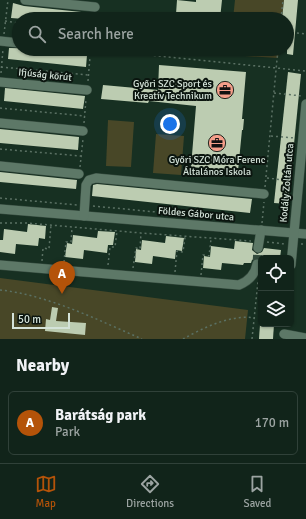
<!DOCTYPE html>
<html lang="en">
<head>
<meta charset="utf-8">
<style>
	:root { --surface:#11241a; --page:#1e3027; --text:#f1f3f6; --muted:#9ca4a2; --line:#304139; --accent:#b45309 }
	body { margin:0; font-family:Signika,sans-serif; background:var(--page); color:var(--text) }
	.controls { position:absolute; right:12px; bottom:12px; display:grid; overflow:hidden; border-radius:6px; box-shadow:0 1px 3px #0004 }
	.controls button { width:36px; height:36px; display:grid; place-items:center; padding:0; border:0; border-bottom:1px solid var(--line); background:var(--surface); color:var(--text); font:20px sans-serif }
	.scale { position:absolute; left:12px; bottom:10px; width:58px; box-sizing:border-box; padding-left:4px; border:2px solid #d4e3d9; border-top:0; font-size:11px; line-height:14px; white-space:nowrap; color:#d4e3d9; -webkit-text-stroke:3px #0b150f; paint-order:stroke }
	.you { position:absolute; left:170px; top:124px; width:14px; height:14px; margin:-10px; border:3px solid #fff; border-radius:50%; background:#1a73e8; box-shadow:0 0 0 6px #1a73e833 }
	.badge { display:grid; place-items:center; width:26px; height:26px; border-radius:50%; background:var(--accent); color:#fff; font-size:13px; font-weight:700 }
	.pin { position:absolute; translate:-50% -33px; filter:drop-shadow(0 1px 2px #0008) }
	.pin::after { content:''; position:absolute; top:21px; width:14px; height:12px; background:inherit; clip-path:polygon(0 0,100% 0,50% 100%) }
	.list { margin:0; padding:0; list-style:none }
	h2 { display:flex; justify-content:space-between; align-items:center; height:52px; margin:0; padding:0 16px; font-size:17px }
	h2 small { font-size:13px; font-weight:400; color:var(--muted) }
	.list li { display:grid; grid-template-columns:26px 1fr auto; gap:12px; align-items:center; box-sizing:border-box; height:64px; margin:0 8px 8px; padding:0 8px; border:1px solid var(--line); border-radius:6px }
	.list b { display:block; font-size:15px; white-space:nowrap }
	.list p { margin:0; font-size:13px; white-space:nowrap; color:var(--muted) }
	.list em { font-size:13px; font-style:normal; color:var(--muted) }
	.icon { flex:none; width:22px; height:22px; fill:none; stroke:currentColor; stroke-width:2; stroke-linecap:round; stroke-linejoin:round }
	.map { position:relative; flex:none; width:306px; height:339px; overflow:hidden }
	.search { position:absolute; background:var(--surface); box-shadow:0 1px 3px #0004; left:12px; right:12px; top:12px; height:44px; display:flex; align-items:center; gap:10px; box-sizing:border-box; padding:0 14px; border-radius:22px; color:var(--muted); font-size:15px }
	.sheet { height:124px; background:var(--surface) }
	nav { display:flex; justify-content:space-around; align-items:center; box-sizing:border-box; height:56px; border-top:1px solid var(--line); background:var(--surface); font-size:11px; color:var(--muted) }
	nav a { display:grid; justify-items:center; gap:2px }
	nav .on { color:var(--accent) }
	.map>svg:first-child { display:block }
	.green { fill:#484727 }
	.building { fill:#bcccb1 }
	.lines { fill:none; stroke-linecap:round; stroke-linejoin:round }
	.minor-tunnel { stroke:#334b3d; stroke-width:9; stroke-dasharray:9 4.5; stroke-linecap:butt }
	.minor-casing { stroke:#384d41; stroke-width:10 }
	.path { stroke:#5b7164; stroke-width:1.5; stroke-dasharray:2 3; stroke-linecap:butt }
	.minor { stroke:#5d7867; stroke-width:9 }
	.labels { text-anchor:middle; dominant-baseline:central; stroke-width:4; stroke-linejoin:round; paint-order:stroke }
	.street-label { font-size:10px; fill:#d4e3d9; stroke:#0b150f }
	.poi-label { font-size:10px; fill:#d4e3d9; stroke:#0b150f; text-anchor:end }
</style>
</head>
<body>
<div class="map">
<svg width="306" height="339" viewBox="0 0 306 339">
	<rect width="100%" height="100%" fill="#173022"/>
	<g class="green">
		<polygon points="235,0 284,0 282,19 233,19"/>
		<polygon points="230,49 279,49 278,58 230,55"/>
		<polygon points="108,120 134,122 131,167 106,166"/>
		<polygon points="156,134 184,136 181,175 153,173"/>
		<polygon points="0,278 248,310 245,339 0,339"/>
	</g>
	<g class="building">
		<polygon points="177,0 196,2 196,0 222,0 220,19 195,19 195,16 176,14"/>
		<polygon points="284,0 298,0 293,55 287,54 287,19 282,19"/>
		<polygon points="13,3 24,6 91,13 90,19 24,19 11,18"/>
		<polygon points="154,12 179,15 179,19 154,19"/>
		<polygon points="9,48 50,49 80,52 82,54 87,55 86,67 8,59"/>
		<polygon points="159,65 246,72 242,119 244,119 243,130 242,130 238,171 191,167 196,106 149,101 148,103 101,99 103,85 158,90"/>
		<polygon points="288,72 301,74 288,204 274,203"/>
		<polygon points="5,88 85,96 83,109 4,101"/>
		<polygon points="0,129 79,137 78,150 0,143"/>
		<polygon points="0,172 77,180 76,189 0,182"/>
		<polygon points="97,184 252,199 250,213 92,196 93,185"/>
		<polygon points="28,224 46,226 45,239 39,238 38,246 16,244 15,254 0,252 0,240 3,240 4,229 27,232"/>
		<polygon points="98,231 115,232 113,245 108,245 107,253 84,250 83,259 65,257 67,243 72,244 73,235 97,238"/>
		<polygon points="166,236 184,238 182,251 176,250 175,259 153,256 152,264 135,262 136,249 141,250 142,240 165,243"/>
		<polygon points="235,241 253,243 252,250 257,254 262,252 264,248 281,250 280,258 261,258 261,260 256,258 252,260 251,263 244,263 243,265 222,263 221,270 203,268 204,256 210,257 211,246 234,249"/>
		<polygon points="52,307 58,308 56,321 86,323 85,335 45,331 46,319 50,320"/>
		<polygon points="260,324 274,324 273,339 259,339"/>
	</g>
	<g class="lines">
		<polyline class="minor-tunnel" points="257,264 258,248"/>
		<defs>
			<g id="minor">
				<polyline points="25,0 95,7"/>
				<polyline points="0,41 19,43"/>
				<polyline points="85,49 91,50"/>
				<polyline points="0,82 87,90"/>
				<polyline points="0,123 83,131"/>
				<polyline points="0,166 79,174"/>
				<polyline points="0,209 306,234"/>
				<polyline points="84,216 86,185 89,180 96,178 264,194"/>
				<polyline points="258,248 261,230"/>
				<path d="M0 265 239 285C249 281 255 275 257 264"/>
				<polyline points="291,265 306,104"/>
				<polyline points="284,334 306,338"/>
			</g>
		</defs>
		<use href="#minor" class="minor-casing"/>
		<g class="path">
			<polyline points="281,19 283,0"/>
			<polyline points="5,21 19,23"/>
			<polyline points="287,32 306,34"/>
			<polyline points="4,34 8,0"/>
			<polyline points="99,50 306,71"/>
			<polyline points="1,67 88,75"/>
			<polyline points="1,73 3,49"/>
			<polyline points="88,81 90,57"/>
			<polyline points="274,93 302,96"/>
			<polyline points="0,108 85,116"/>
			<polyline points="84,123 86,99"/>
			<polyline points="271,136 295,138"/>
			<polyline points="0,149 81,156"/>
			<polyline points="80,167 83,139"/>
			<polyline points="267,178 291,181"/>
			<polyline points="265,187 278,49"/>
			<polyline points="0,198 77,205"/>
			<polyline points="93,206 209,217"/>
			<polyline points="0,223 27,223 141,233 251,241"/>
			<polyline points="262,223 264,202"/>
			<polyline points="267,242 285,244"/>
			<polyline points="301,244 306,244"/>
			<polyline points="42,261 43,248 49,249 51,225"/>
			<polyline points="64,262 66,242 71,242 72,228"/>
			<polyline points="108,265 110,247 115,247 117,231"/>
			<polyline points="133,268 136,248 140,249 141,233"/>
			<polyline points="175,272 177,251 183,252 185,237"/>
			<polyline points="201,275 203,255 209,256 211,239"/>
			<path d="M0 290C48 295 98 320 142 339"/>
			<path d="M183 339C203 328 231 314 255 318"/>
			<polyline points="252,339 258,281"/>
		</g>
		<use href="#minor" class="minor"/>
	</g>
	<defs>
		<symbol id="office-disc" viewBox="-11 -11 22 22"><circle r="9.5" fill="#f49e8a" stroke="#0b150f"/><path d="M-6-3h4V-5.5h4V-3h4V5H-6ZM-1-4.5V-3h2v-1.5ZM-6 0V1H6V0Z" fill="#111"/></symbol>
	</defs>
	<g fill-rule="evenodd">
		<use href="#office-disc" x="215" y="80" width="20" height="20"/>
		<use href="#office-disc" x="207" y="133" width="20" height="20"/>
	</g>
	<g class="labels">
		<g class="street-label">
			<text transform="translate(45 75) rotate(6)">Ifjúság körút</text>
			<text transform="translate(287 183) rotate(-85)">Kodály Zoltán utca</text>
			<text transform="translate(196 214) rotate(5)">Földes Gábor utca</text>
		</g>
		<g class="poi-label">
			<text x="212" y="84">Győri SZC Sport és<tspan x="212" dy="12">Kreatív Technikum</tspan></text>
			<text x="217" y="160" text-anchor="middle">Győri SZC Móra Ferenc<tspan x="217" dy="12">Általános Iskola</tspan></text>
		</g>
	</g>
</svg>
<div class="controls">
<button><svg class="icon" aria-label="locate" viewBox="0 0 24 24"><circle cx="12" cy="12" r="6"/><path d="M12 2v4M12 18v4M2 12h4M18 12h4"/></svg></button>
<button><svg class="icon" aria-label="layers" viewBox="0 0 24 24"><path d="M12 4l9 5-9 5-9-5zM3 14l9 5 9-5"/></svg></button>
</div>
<div class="scale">50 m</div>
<div class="you"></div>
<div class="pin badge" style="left:62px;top:294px">A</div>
<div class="search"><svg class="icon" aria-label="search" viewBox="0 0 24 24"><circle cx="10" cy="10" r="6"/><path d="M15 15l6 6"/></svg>Search here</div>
</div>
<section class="sheet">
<h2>Nearby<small></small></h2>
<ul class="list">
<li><span class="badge">A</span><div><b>Barátság park</b><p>Park</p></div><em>170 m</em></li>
</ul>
</section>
<nav>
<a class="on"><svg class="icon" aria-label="map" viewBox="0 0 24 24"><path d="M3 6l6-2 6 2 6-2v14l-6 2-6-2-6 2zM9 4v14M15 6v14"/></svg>Map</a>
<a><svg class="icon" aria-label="directions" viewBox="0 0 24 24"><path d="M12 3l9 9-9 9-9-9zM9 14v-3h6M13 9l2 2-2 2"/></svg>Directions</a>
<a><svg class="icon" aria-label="saved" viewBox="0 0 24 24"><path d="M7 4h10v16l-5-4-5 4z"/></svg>Saved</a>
</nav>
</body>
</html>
